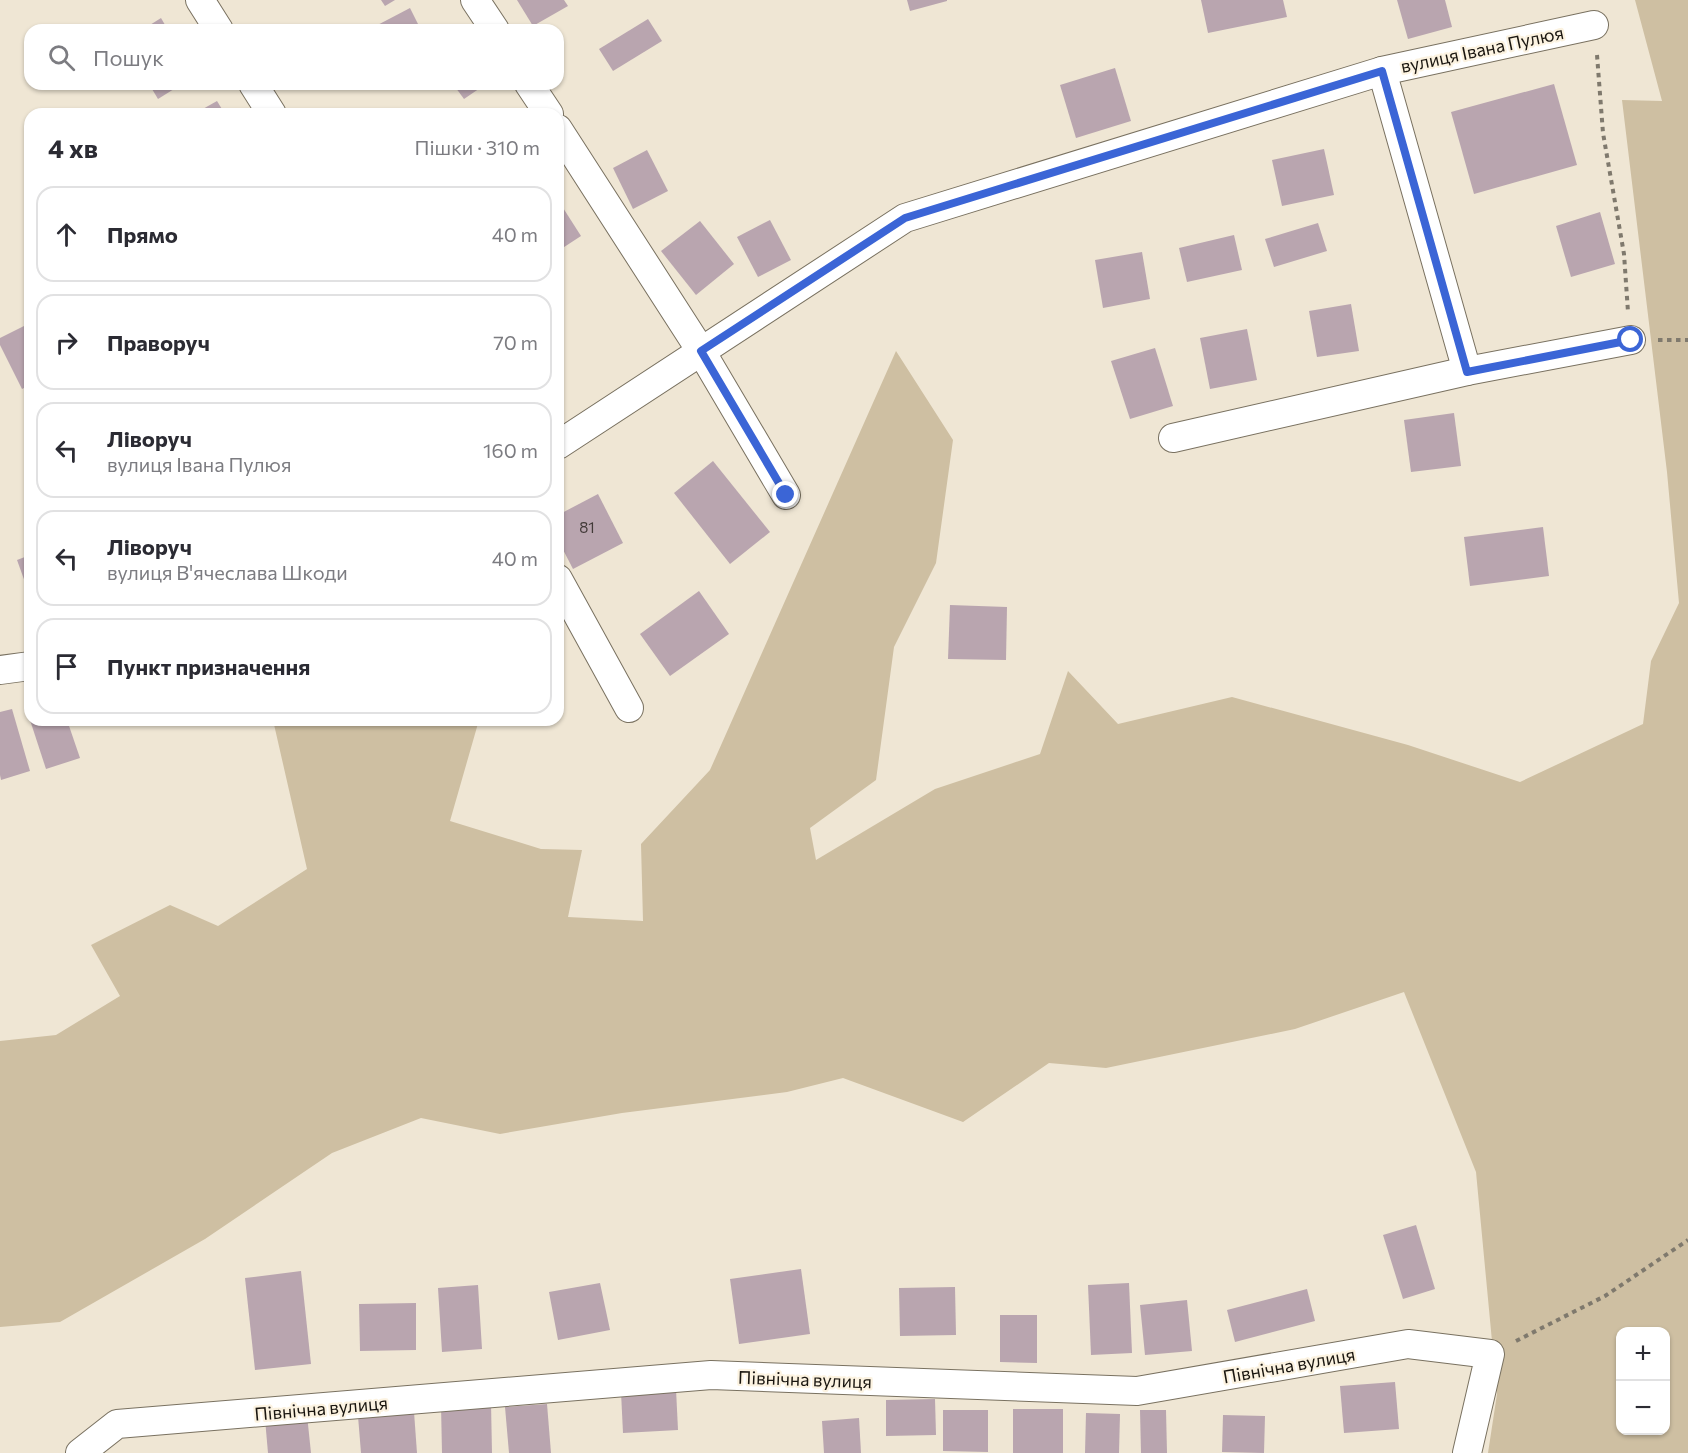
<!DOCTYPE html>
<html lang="uk">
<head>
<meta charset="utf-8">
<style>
	:root { --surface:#fff; --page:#f2f2f3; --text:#2b2b33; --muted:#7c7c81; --line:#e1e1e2 }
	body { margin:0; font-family:Commissioner,sans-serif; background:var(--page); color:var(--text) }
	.controls { position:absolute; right:18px; bottom:18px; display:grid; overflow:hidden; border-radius:12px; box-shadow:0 2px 4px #0004 }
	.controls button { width:54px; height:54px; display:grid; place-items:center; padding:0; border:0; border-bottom:2px solid var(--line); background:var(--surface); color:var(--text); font:30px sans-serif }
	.stop { position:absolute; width:18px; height:18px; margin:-14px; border:4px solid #3b65d6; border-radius:50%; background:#fff }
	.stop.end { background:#3b65d6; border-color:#fff; box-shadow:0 2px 6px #0008 }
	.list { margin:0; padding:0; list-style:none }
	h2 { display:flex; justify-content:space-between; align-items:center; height:78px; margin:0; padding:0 24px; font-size:26px }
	h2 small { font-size:20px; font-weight:400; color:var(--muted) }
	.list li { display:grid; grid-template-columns:39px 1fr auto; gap:18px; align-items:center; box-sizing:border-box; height:96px; margin:0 12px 12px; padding:0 12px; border:2px solid var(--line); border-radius:18px }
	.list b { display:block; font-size:22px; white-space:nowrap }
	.list p { margin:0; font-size:20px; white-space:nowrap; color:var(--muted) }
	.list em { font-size:20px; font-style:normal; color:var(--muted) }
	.icon { flex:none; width:33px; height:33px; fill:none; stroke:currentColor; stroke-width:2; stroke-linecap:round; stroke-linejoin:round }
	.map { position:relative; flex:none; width:1688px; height:1453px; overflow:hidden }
	.search { position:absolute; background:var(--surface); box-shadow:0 2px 4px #0004; left:24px; top:24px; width:540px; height:66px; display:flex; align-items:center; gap:15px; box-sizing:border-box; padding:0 21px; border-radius:18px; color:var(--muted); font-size:22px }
	.panel { position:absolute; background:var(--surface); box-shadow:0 2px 4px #0004; left:24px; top:108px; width:540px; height:618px; border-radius:18px }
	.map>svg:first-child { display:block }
	.green { fill:#cebfa2; fill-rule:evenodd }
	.building { fill:#b9a5af }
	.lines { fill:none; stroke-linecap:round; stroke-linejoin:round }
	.minor-casing { stroke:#797160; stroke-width:30 }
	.path { stroke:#7f796d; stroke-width:4; stroke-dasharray:4.5 4.5; stroke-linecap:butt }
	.minor { stroke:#fff; stroke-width:28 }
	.route { stroke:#3b65d6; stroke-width:8 }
	.labels { text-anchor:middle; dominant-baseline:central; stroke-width:4.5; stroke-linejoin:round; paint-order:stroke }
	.number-label { font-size:15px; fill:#423a38 }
	.street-label { font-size:18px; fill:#1a1610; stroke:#fcf3e1 }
</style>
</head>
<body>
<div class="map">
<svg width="1688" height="1453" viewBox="0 0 1688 1453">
	<rect width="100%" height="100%" fill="#efe6d4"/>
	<path class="green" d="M1635 0H1688V1453H1488L1497 1394 1476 1172 1404 992 1295 1029 1106 1068 1049 1063 963 1122 843 1078 787 1092 622 1113 500 1134 421 1118 332 1153 205 1239 60 1322 0 1327V1041L56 1035 120 996 91 945 170 905 218 926 307 869 273 720H479L450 821 541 849 582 850 568 917 643 921 641 844 710 770 896 351 953 440 936 563 894 647 876 780 810 828 816 860 935 789 1040 754 1068 671 1118 724 1232 697 1408 745 1520 782 1643 724 1651 661 1679 603 1667 472 1622 100 1662 101ZM1620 1332H1666V1430H1620Z"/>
	<g class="building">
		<polygon points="381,0 395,0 385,6"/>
		<polygon points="517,0 564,0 568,6 533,26"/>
		<polygon points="907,0 947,0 947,1 910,11"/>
		<polygon points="1201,0 1283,0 1287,17 1208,33"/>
		<polygon points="1397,0 1445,0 1452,27 1408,39"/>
		<polygon points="410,8 421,30 368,30"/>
		<polygon points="161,18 168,30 142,30"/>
		<polygon points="648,19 662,41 613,71 599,49"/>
		<polygon points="1115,68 1131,121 1076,138 1060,85"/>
		<polygon points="149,84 182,84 158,99"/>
		<polygon points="453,84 486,84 464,99"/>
		<polygon points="1554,84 1577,165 1474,194 1451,112"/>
		<polygon points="217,101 225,114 194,114"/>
		<polygon points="1324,149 1334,195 1282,206 1272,160"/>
		<polygon points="647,150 668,191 633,209 613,168"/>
		<polygon points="558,200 581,236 558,251"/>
		<polygon points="1600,212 1615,264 1571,277 1556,226"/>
		<polygon points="770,220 791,260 758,277 737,237"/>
		<polygon points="700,221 734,264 696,295 661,251"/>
		<polygon points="1318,223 1327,251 1274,267 1265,239"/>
		<polygon points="1234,235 1242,270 1187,282 1179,248"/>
		<polygon points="1142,252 1150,299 1103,308 1095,260"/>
		<polygon points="1351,304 1359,351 1317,357 1309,311"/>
		<polygon points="30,323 30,385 22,389 0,345 0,338"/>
		<polygon points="1247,329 1257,380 1210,389 1200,338"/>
		<polygon points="1155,348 1173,406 1130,419 1111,361"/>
		<polygon points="1454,413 1461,466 1411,472 1404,420"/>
		<polygon points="713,461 770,532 730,564 674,493"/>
		<polygon points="598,494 623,543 573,569 558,540 558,515"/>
		<polygon points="1543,527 1549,576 1470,586 1464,537"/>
		<polygon points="30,555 30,596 17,560"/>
		<polygon points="699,591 729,634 670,676 640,634"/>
		<polygon points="950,605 1007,607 1006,660 948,659"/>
		<polygon points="12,709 30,771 1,780 0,775 0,712"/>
		<polygon points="30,720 67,720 80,758 46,769"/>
		<polygon points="1416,1225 1435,1289 1403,1299 1383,1235"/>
		<polygon points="801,1269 810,1334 739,1344 730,1279"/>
		<polygon points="301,1271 311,1364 255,1370 245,1278"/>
		<polygon points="600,1283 610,1330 558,1340 549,1292"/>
		<polygon points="1129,1283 1132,1353 1091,1355 1088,1285"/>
		<polygon points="478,1285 482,1349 442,1352 438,1288"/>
		<polygon points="955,1287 956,1335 900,1336 899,1288"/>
		<polygon points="1307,1289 1315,1321 1235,1342 1227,1310"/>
		<polygon points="1187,1300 1192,1351 1145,1355 1140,1305"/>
		<polygon points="416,1303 416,1350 360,1351 359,1304"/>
		<polygon points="1000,1315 1037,1315 1037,1363 1000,1362"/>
		<polygon points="1395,1382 1399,1429 1344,1433 1340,1386"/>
		<polygon points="676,1389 678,1430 623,1433 621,1392"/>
		<polygon points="935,1399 936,1435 886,1436 886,1400"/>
		<polygon points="491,1403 492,1453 442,1453 441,1405"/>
		<polygon points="547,1404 551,1453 509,1453 505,1407"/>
		<rect x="1013" y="1409" width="50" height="44"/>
		<polygon points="943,1410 988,1410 988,1452 943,1451"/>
		<polygon points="1140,1410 1166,1410 1167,1453 1141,1453"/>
		<polygon points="414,1412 417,1453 361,1453 358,1416"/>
		<polygon points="1086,1413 1120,1414 1119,1453 1085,1453"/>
		<polygon points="307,1415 311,1453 268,1453 265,1419"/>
		<polygon points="1223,1415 1265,1416 1264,1453 1222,1452"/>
		<polygon points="859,1418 861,1453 824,1453 822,1421"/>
	</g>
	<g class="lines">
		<defs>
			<g id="minor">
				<polyline points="200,0 219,30"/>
				<polyline points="475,0 495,30"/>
				<polyline points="1382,71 1467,371"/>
				<polyline points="253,84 272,114"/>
				<polyline points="529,84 549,114"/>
				<polyline points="558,129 701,351 786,495"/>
				<polyline points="1173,438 1467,371 1631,340"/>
				<polyline points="558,445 905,218 1382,71 1594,25"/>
				<polyline points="558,579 629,708"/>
				<polyline points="0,670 30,666"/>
				<polyline points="80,1453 117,1424 711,1375 1137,1391 1408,1344 1490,1354 1467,1453"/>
			</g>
		</defs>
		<use href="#minor" class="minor-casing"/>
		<g class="path">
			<polyline points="1597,55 1603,133 1624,254 1628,312"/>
			<polyline points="1658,340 1688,340"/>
			<polyline points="1516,1341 1605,1296 1688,1240"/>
		</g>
		<use href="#minor" class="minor"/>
	</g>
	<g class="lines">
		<polyline class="route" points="786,495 701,351 905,218 1382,71 1467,372 1631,340"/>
	</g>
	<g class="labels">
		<g class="number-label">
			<text x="587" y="527">81</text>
		</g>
		<g class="street-label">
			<text transform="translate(1482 49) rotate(-12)">вулиця Івана Пулюя</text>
			<text transform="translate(1289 1365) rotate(-10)">Північна вулиця</text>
			<text transform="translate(805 1379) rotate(2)">Північна вулиця</text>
			<text transform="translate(321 1408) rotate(-5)">Північна вулиця</text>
		</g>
	</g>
</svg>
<div class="controls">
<button>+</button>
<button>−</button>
</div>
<div class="stop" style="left:1631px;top:340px"></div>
<div class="stop end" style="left:786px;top:495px"></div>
<div class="search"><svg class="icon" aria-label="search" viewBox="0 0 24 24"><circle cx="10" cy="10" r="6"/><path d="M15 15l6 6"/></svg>Пошук</div>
<section class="panel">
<h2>4 хв<small>Пішки · 310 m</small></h2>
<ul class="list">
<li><svg class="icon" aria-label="ahead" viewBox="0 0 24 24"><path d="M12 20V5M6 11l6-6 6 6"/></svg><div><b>Прямо</b></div><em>40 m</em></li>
<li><svg class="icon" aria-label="right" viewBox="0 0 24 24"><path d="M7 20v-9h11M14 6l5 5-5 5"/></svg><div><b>Праворуч</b></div><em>70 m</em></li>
<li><svg class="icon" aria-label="left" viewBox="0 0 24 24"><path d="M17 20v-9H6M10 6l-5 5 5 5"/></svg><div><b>Ліворуч</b><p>вулиця Івана Пулюя</p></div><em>160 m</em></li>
<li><svg class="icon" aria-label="left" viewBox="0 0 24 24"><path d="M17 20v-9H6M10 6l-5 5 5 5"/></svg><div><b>Ліворуч</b><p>вулиця В'ячеслава Шкоди</p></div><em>40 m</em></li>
<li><svg class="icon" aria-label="arrive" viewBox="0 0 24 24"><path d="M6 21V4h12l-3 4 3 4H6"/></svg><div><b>Пункт призначення</b></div></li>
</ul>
</section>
</div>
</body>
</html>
